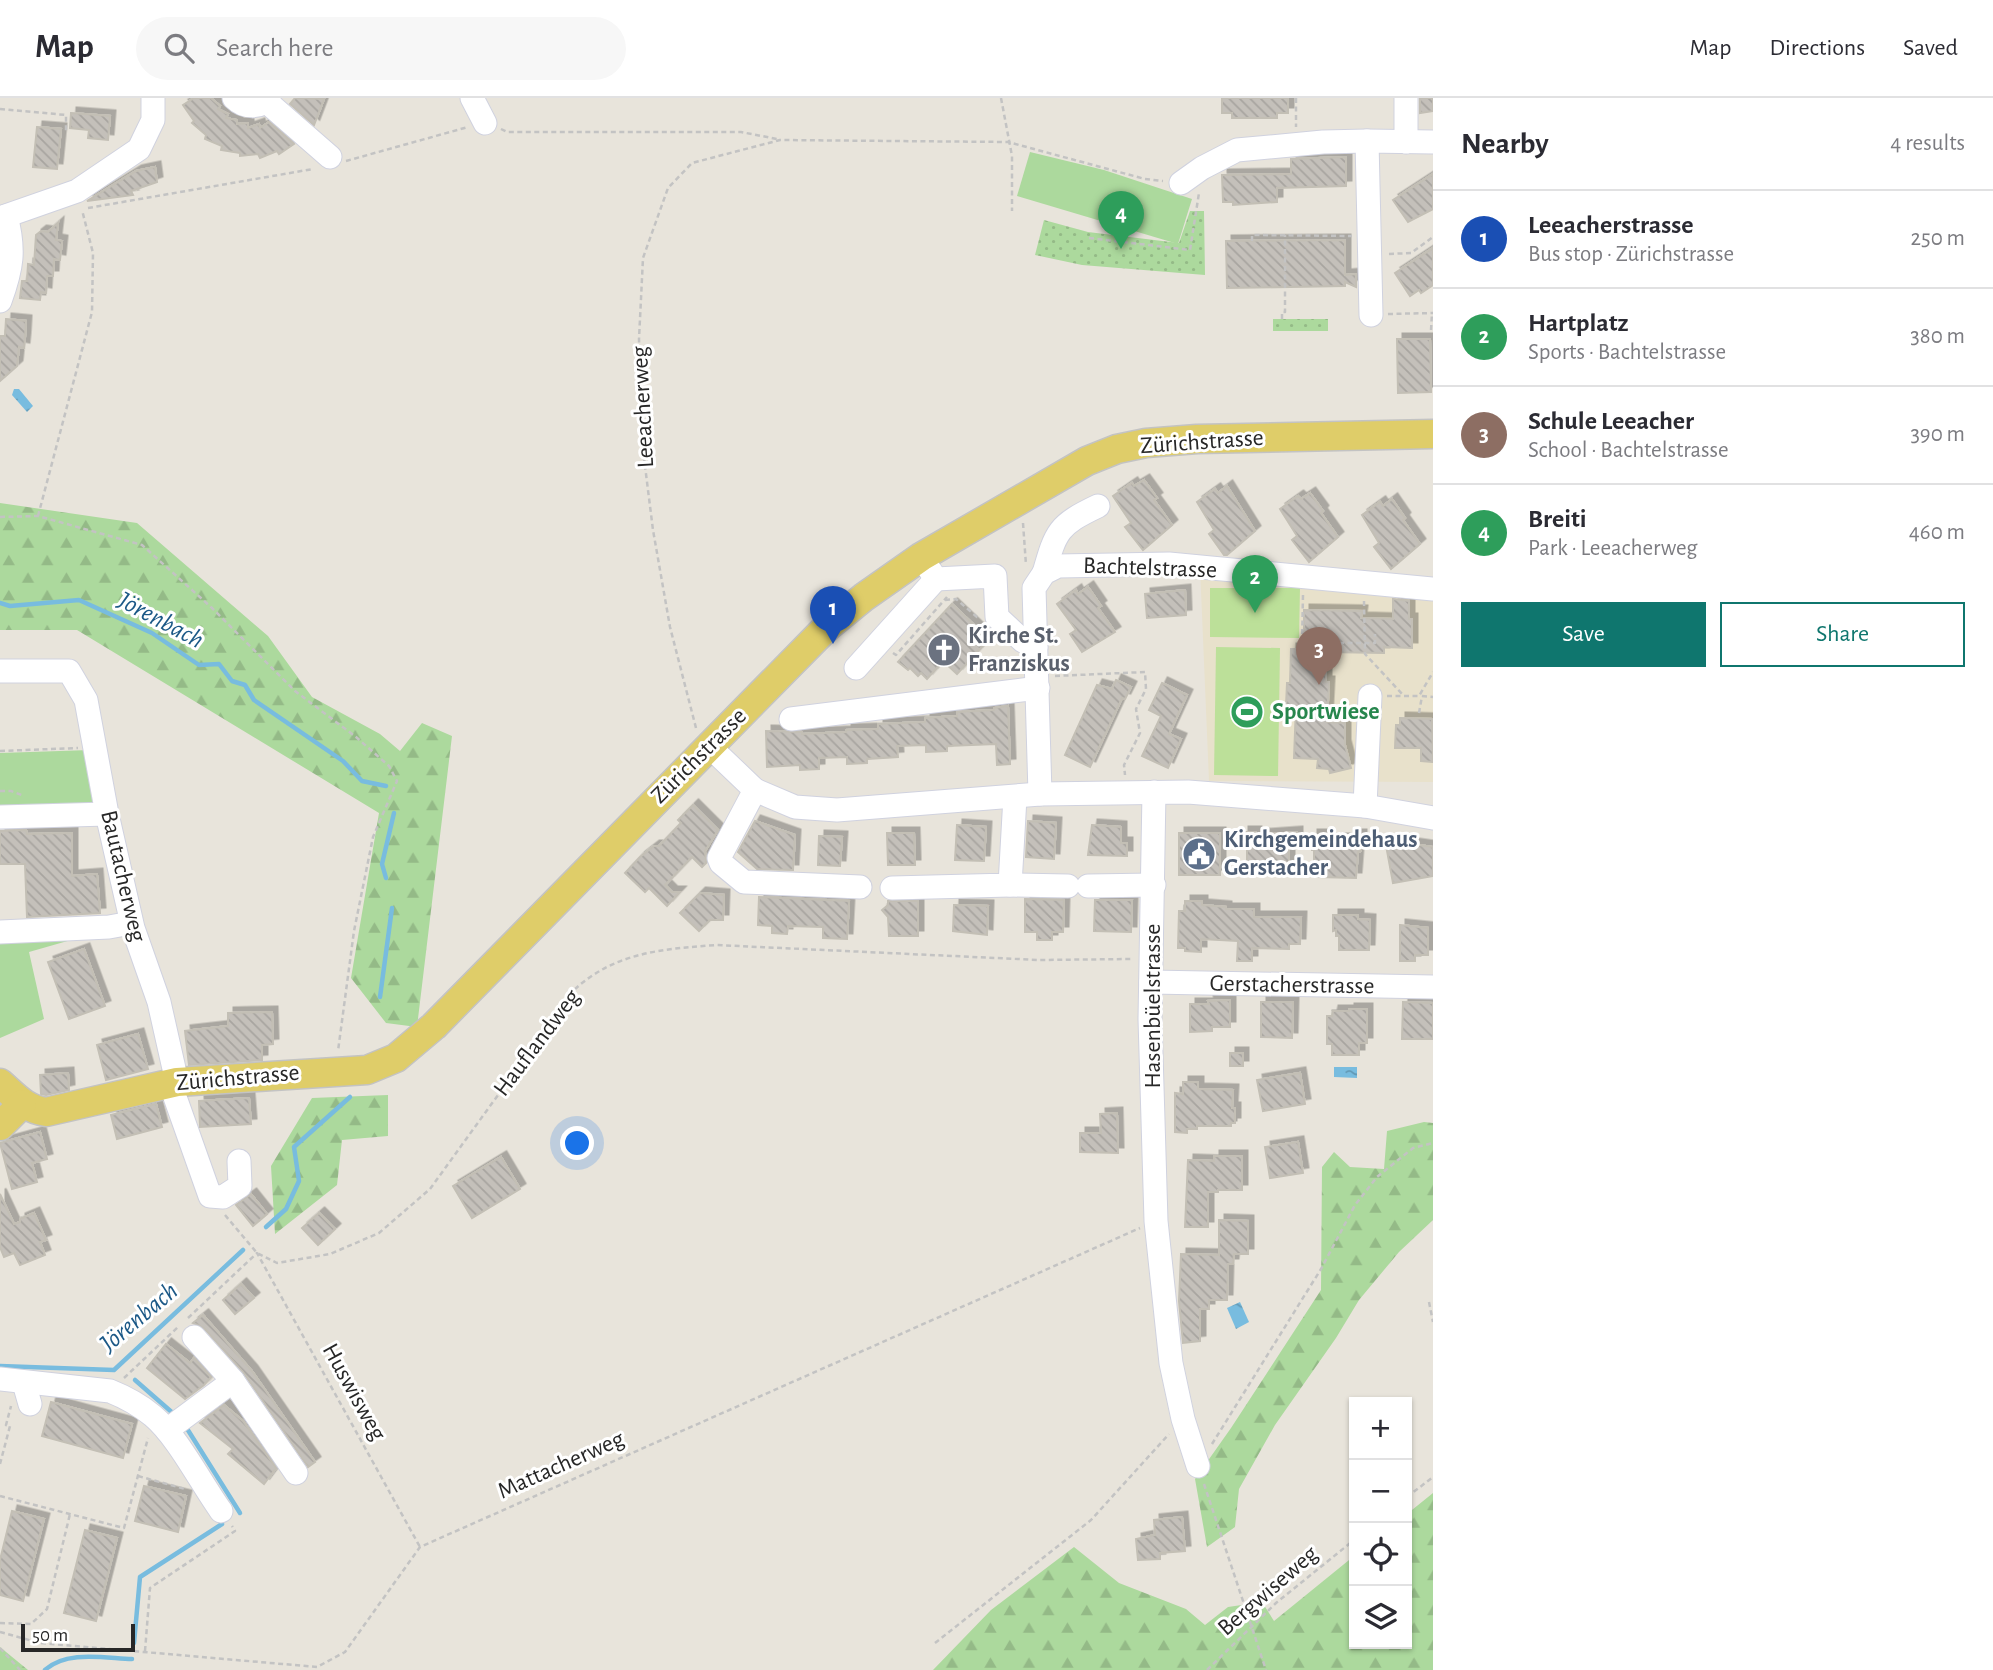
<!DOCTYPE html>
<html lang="en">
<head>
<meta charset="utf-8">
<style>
	:root { --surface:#fff; --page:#f7f7f7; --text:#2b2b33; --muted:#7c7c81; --line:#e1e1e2; --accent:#0f766e }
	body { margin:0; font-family:"Alegreya Sans",sans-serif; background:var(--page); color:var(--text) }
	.controls { position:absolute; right:21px; bottom:21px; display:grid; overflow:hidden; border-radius:0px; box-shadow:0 2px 5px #0004 }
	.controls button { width:63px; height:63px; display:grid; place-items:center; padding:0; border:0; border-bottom:2px solid var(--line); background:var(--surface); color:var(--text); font:35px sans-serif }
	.scale { position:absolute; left:21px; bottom:18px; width:114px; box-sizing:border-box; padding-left:7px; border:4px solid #272727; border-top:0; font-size:19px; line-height:24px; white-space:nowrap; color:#272727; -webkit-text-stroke:5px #fff; paint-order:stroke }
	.you { position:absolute; left:578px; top:1046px; width:24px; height:24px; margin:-18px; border:5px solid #fff; border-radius:50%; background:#1a73e8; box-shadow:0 0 0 10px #1a73e833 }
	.badge { display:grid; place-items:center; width:46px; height:46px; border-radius:50%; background:var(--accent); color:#fff; font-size:23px; font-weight:700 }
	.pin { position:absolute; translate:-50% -58px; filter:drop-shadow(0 2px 4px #0008) }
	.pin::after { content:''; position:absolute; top:37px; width:24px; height:21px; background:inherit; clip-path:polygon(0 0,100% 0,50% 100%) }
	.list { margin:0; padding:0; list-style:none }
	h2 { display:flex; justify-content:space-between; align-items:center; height:91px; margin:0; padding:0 28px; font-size:30px }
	h2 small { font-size:23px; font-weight:400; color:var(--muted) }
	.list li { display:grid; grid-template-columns:46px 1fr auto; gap:21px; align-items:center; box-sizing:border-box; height:98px; padding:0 28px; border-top:2px solid var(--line) }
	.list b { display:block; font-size:26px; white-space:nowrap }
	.list p { margin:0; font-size:23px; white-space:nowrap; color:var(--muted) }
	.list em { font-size:23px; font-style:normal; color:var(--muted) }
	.actions { display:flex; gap:14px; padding:21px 28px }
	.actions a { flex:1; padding:16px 0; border:2px solid var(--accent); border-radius:0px; text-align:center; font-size:24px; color:var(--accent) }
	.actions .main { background:var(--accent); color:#fff }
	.icon { flex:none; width:38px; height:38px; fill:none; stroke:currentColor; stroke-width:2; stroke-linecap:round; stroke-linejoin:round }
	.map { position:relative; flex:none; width:1433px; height:1572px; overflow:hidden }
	header { display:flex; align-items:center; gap:42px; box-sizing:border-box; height:98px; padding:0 35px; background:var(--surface); border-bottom:2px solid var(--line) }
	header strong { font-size:33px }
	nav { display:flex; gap:38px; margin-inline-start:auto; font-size:24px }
	.search { width:490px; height:63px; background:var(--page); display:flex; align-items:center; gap:18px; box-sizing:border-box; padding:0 24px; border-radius:38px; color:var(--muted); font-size:26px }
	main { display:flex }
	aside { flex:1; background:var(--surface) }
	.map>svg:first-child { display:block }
	.education { fill:#e8e1cb }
	.grass { fill:#acd99d }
	.forest { fill:url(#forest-firs) }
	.park { fill:url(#park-dots) }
	.pitch { fill:#bce099 }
	.water { fill:url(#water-ripples) }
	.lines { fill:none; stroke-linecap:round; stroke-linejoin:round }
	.stream { stroke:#78bcdf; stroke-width:4.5 }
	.building { fill:url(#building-back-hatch); stroke:#c3bfb5; stroke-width:2; filter:url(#shadow) }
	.minor-casing { stroke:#d0d2df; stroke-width:25 }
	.major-casing { stroke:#c3c3c3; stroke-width:31 }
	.path { stroke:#c3c3c3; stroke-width:2.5; stroke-dasharray:5 3.5; stroke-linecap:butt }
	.minor { stroke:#fff; stroke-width:23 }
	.major { stroke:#dfcd69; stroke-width:28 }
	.labels { text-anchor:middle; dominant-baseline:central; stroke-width:6; stroke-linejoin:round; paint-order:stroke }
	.street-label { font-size:24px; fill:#272727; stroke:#fff }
	.worship-label { font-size:24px; font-weight:bold; fill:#5b616d; stroke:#fff; text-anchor:start }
	.leisure-label { font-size:24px; font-weight:bold; fill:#27864d; stroke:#fff; text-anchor:start }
	.service-label { font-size:24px; font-weight:bold; fill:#4e5e75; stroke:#fff; text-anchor:start }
	.water-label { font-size:26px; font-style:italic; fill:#1c5987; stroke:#fff }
</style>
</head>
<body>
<header>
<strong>Map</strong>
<div class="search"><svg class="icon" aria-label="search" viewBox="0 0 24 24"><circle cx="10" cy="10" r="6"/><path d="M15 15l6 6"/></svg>Search here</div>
<nav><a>Map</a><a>Directions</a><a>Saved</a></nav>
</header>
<main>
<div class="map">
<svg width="1433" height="1572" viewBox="0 0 1433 1572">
	<defs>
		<pattern id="forest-firs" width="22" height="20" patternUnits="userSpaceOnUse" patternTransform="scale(1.75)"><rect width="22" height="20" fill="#acd99d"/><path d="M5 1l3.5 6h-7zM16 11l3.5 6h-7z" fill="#94ba87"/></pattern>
		<pattern id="park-dots" width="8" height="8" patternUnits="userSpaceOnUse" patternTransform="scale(1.75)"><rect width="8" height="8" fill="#acd99d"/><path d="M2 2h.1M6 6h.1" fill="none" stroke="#94ba87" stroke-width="1.8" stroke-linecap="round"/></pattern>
		<pattern id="water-ripples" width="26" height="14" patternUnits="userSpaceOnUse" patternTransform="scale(1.75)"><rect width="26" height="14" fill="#78bcdf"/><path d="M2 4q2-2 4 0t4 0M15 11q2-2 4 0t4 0" fill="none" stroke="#6299b5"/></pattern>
		<pattern id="building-back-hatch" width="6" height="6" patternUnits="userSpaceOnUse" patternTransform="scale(1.75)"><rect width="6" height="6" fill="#c4c0ba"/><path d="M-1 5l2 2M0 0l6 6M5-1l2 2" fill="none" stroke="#a8a5a0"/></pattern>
		<filter id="shadow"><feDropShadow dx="5.5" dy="-5.5" stdDeviation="0" flood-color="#0004"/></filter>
	</defs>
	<rect width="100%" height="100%" fill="#e8e4db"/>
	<polygon class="education" points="1200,469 1433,491 1433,684 1209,683"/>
	<g class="grass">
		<polygon points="1030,54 1104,72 1192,101 1178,146 1017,98"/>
		<polygon points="90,652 100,709 0,714 0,655"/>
		<polygon points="106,832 29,854 44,921 0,940 0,837"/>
	</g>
	<g class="forest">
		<polygon points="0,405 137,425 268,538 312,599 380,636 400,653 422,625 452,638 417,929 386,925 351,880 379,715 77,532 0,532"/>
		<polygon points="388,997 388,1038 342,1042 337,1087 275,1136 271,1068 312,1000"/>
		<polygon points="1424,1024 1433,1025 1433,1122 1399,1154 1359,1202 1336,1240 1275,1327 1239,1391 1235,1429 1207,1449 1195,1381 1231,1330 1321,1192 1322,1069 1334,1054 1350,1069 1384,1071 1387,1033"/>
		<polygon points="1433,1395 1433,1572 933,1572 991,1512 1074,1449 1119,1485 1186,1511 1205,1527 1228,1509 1262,1504 1274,1523 1354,1458 1354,1546 1407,1546 1407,1416"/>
		<polygon points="0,1549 28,1572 0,1572"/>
	</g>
	<g class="park">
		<polygon points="1190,113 1204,113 1205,177 1082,167 1035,157 1044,122 1088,134 1179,145"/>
		<rect x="1273" y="221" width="55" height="12"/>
	</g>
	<g class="pitch">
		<polygon points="1210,490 1300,490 1299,540 1210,539"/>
		<polygon points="1216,549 1280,550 1278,678 1214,677"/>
	</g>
	<g class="water">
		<polygon points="14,291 19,291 33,308 27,314 12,297"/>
		<polygon points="1334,969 1357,969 1357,980 1334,979"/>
		<polygon points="1240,1204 1249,1224 1236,1231 1227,1210"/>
	</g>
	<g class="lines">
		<g class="stream">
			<polyline points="0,505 10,508 79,502 152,535 199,567 219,566 232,583 245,587 254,602 343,663 362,683 386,688"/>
			<polyline points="386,780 382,766 394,715"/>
			<polyline points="380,899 392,810"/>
			<polyline points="266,1129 286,1111 299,1083 294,1049 350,999"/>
			<polyline points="0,1268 114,1272 243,1152"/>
			<polyline points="135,1282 175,1317"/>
			<polyline points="186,1329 240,1415"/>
			<polyline points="134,1545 140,1479 222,1426"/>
			<path d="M45 1572C66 1552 104 1560 132 1561"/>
		</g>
	</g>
	<g class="building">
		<polygon points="194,0 211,0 220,8 218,11 228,16 226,20 237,22 237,26 248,25 248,30 259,26 260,30 269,24 294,46 279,56 277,53 260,60 258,56 240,58 240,55 221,52 222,48 205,41 206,37 192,25 194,23 183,7"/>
		<polygon points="295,0 324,1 314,27 290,6"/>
		<polygon points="1222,0 1288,0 1288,15 1277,15 1277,20 1232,20 1232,15 1222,15"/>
		<polygon points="1420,0 1433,0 1433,13 1420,15"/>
		<polygon points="71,15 110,18 108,42 88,40 89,32 70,30"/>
		<polygon points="37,29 61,31 57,71 33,69"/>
		<polygon points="1346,59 1346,88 1277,90 1277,104 1233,107 1233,104 1223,104 1222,77 1291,76 1291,61"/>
		<polygon points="155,69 157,84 131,93 133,97 87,103 136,73"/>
		<polygon points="1433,76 1433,111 1408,124 1393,102"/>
		<polygon points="58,125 56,142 62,143 60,162 54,161 53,178 47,178 46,195 41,194 40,202 20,200 22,183 27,183 28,166 34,167 36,137 41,133 48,134"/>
		<polygon points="1345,142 1345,177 1356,176 1356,189 1345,184 1345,188 1227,190 1226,143"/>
		<polygon points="1433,150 1433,187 1421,195 1419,192 1410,198 1395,175"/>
		<polygon points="6,221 26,223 25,240 24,250 19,249 17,268 0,283 0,238 5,238"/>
		<polygon points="1397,241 1430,241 1431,294 1398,295"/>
		<polygon points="1144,382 1157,400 1154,402 1172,427 1143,452 1125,429 1131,425 1113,398 1132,385 1134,388"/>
		<polygon points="1227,388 1255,433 1227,457 1224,457 1209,436 1214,432 1197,404 1215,391 1218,395"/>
		<polygon points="1310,395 1323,413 1321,415 1338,439 1309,464 1292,442 1297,438 1280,411 1298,398 1301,401"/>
		<polygon points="1392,401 1405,420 1403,422 1420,446 1391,471 1374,449 1379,445 1362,417 1380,404 1383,408"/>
		<polygon points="1088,489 1101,508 1098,510 1115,534 1082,554 1070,536 1076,532 1057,506 1076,492 1078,496"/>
		<polygon points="1185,492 1186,517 1147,520 1145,496"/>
		<polygon points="1393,501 1409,503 1409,521 1412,521 1412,550 1384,549 1384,555 1326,554 1326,584 1329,584 1327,624 1345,625 1345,647 1351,670 1330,675 1329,671 1317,670 1318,661 1294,660 1296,608 1286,608 1287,585 1290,585 1291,551 1304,551 1304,512 1362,513 1361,520 1393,521"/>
		<polygon points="952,506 989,541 957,576 943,563 927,581 921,575 918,578 910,570 908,572 898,564"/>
		<polygon points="1116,582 1131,589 1125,601 1122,600 1090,669 1065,657 1097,587 1112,591"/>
		<polygon points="1162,585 1187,597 1169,636 1181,641 1168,670 1142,658 1161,618 1149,612"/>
		<polygon points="1008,608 1010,666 997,667 996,646 947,648 947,653 926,654 926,647 897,648 898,659 867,661 867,665 847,666 847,659 819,660 819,671 800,672 800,667 767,669 766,633 802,634 802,636 846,634 846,632 878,631 878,626 925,624 925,620 957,618 957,614 994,612 994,610"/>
		<polygon points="1400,620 1432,621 1433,664 1421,663 1421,650 1395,650 1396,627 1400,627"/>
		<polygon points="693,707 718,732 705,753 706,765 702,769 692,759 665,787 672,794 680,794 667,808 649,790 645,794 625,775 640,759 654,748 659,748 681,725 678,722"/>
		<polygon points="755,723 795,737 793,772 757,771 738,754"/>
		<polygon points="1028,723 1056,725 1054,761 1026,759"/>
		<polygon points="957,727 986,729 984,763 955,762"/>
		<polygon points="1092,727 1121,729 1121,745 1127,745 1127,758 1088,757"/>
		<polygon points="26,732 27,736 72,735 72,778 97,776 100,815 27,819 25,766 0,766 0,733"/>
		<polygon points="1243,734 1256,734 1256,737 1297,734 1297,745 1289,746 1289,774 1247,775 1247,747 1243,747"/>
		<polygon points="887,735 914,735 915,767 888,767"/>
		<rect x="1179" y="735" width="41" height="42"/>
		<polygon points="1312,737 1324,737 1324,741 1348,741 1348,737 1361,737 1361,753 1358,754 1356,780 1317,779 1316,776 1314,776 1314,752 1312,752"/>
		<polygon points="819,738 842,739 840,768 818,767"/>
		<polygon points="1385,742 1433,749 1433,778 1393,785"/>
		<polygon points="700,795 724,797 723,822 710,822 699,833 680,815"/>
		<polygon points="759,799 849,803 847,841 823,840 823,829 788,828 787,836 772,835 772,828 758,827"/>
		<polygon points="1025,801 1064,802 1063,834 1052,834 1052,842 1037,842 1037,834 1025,834"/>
		<polygon points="1095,802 1132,802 1131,834 1094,833"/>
		<polygon points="888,803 918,803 918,838 889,838 888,819 882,812 888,807"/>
		<polygon points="1185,803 1202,803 1202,807 1226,809 1226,811 1254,811 1254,819 1301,819 1300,846 1289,846 1289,851 1252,850 1252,863 1237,863 1238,843 1201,841 1201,854 1185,853 1185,850 1178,850 1179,813 1185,813"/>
		<polygon points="954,807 988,808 987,837 953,833"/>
		<polygon points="1333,817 1358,817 1358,821 1370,822 1369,852 1339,852 1339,838 1336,838 1336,832 1333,833"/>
		<polygon points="1400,827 1428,830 1428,857 1415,857 1415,863 1400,863"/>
		<polygon points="84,851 105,908 69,921 48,864"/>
		<polygon points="1230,902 1230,929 1212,929 1212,933 1190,934 1190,906 1209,906 1208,903"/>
		<polygon points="1261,904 1293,904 1292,940 1261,939"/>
		<polygon points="1403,904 1433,905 1433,941 1402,941"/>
		<polygon points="1349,911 1367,911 1367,945 1359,945 1359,957 1332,957 1332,946 1327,946 1327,918 1332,918 1333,913 1349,913"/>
		<polygon points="272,914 273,946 262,947 262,962 189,967 185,933 228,928 228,915"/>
		<polygon points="138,936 148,971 106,982 97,947"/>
		<rect x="1230" y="955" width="13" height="13"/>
		<polygon points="68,975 69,992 46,997 41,996 40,977"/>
		<polygon points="1300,975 1305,1006 1263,1013 1257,982"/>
		<polygon points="1183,984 1198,984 1198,991 1233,992 1232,1010 1235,1010 1235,1025 1231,1025 1231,1028 1197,1028 1197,1031 1187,1031 1187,1035 1175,1034 1175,995 1183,996"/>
		<polygon points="249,1000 251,1026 200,1029 199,1003"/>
		<polygon points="156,1006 162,1029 117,1041 111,1017"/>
		<polygon points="1117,1015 1118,1055 1080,1054 1080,1035 1101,1035 1100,1016"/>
		<polygon points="40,1034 47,1061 32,1065 37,1084 12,1091 0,1045"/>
		<polygon points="1298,1044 1303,1075 1270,1080 1265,1049"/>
		<polygon points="1214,1058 1242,1058 1242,1092 1218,1092 1218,1094 1208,1094 1208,1129 1185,1129 1188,1062 1214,1063"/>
		<polygon points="501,1059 520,1091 472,1120 453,1088"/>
		<polygon points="0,1096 14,1126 20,1124 20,1121 34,1115 46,1142 40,1144 45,1157 20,1167 14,1155 4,1159 0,1149"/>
		<polygon points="251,1096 267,1116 253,1128 236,1107"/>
		<polygon points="319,1115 335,1131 318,1147 302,1130"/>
		<polygon points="1219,1122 1248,1123 1248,1156 1234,1156 1233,1166 1228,1166 1227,1202 1209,1202 1209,1211 1200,1211 1200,1243 1183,1245 1179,1203 1181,1156 1219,1157"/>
		<polygon points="241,1186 254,1200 235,1216 223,1202"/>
		<polygon points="203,1217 252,1273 315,1364 308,1369 243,1274 204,1230 193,1225"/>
		<polygon points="166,1246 190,1265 194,1260 211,1279 204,1287 185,1301 147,1270"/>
		<polygon points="51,1304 132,1326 123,1360 42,1338"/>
		<polygon points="224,1307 243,1323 276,1370 264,1386 228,1356 233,1351 200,1325"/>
		<polygon points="144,1388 186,1398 178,1434 135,1423"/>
		<polygon points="12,1413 44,1421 23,1503 0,1497 0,1462"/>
		<polygon points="1182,1419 1185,1453 1160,1455 1160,1461 1138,1462 1136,1441 1155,1437 1154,1422"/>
		<polygon points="85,1432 117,1440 96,1523 64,1515"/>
	</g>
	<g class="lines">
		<defs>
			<g id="minor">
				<path d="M234 0C244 10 260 11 269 0"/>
				<polyline points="472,0 485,25"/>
				<polyline points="1406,0 1406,44"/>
				<polyline points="267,4 330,59"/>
				<polyline points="1181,85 1202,70 1237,52 1323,44 1367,43"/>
				<polyline points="0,120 77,93 139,51 153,22 153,0"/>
				<path d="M0 203C12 170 15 152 6 118"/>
				<polyline points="1371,217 1367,43 1433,44"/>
				<polyline points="921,459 936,481 995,478 997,519 1023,543 1036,549"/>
				<path d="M1044 475C1056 433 1058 427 1098 408"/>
				<polyline points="856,570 936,481"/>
				<polyline points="0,573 69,573 86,602 107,716 133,830 159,904 177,984"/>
				<polyline points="791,621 1038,590"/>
				<polyline points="709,648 755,692 795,709 837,712 1040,696 1188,694 1365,708 1433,720"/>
				<polyline points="755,692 719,760 721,765 744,784 860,789"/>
				<polyline points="1154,694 1150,921 1156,1123 1171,1265 1183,1321 1198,1368"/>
				<polyline points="1040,696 1034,490 1044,475 1058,468 1169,466 1433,491"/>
				<polyline points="1365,708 1370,598"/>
				<polyline points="0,719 107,716"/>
				<polyline points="1010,787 1068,788"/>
				<polyline points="1088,788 1154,787"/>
				<polyline points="892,790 1010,787 1015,699"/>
				<polyline points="0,834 109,829 131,825"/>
				<polyline points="1151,884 1433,889"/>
				<polyline points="170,985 210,1098 223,1099 240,1088 239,1063"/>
				<path d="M0 1281 110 1293C125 1299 140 1307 153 1318 177 1338 201 1385 221 1413"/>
				<polyline points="233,1283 296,1375"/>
				<polyline points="24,1285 30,1306"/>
				<polyline points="167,1332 233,1283 194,1239"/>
			</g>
			<g id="major">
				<path d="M0 985C15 998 25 1011 46 1014L177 984 367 972 396 960 434 928 826 530 864 499 921 459 1087 363 1117 351 1146 345 1197 341 1433 336"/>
				<polyline points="0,1028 22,1006"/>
			</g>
		</defs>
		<use href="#minor" class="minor-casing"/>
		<use href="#major" class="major-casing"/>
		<g class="path">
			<polyline points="1001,0 1012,58 1012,113"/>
			<polyline points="1296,0 1296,29"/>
			<polyline points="0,11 66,17 66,34"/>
			<polyline points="501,31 507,34 741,34 777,41"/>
			<polyline points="346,63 468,29"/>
			<polyline points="88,110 313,71"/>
			<polyline points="1089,140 1190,152 1199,95"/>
			<polyline points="1252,143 1252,137 1352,138"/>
			<polyline points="1389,156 1411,155 1433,139"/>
			<polyline points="1388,216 1433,215"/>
			<polyline points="1282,221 1282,214 1285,214 1285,137"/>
			<polyline points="1431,232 1432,215"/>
			<polyline points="38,418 92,214 93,155 82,112"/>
			<polyline points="0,419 38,418 142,447 212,510 295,593 356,639 389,668 397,683 373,739 354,833 338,953"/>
			<polyline points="1023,425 1026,467"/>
			<polyline points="1303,497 1302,545 1375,545 1375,536"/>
			<polyline points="945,502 956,501 977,519 980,519"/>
			<polyline points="1364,503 1365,556 1404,598"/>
			<polyline points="893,555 896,557 947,499"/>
			<polyline points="1055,578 1145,574 1146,591 1136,611 1140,635 1124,667 1125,677"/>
			<polyline points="1387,598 1419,598 1433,574"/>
			<polyline points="1422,598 1433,599"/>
			<polyline points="1321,615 1350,616"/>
			<polyline points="1419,615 1422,598"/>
			<polyline points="1321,624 1321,608"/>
			<polyline points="696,630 670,529 653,432 641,336 639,241 643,160 668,90 692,65 780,42 1008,44 1145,81 1163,83"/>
			<polyline points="0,653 78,650"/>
			<polyline points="0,693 11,693 24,698"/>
			<path d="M225 1117 257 1155 277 1165 330 1156 379 1135 430 1091 574 892C615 854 663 851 716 847L1039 862 1132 861"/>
			<polyline points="1429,1204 1433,1224"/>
			<polyline points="188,1220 257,1155 420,1449"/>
			<polyline points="124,1280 178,1229"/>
			<polyline points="1212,1346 1321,1171 1355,1107 1377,1079 1413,1050 1433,1045"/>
			<polyline points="0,1366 10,1328 6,1327 11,1308"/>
			<polyline points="138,1378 185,1391"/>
			<polyline points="1204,1386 1266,1572"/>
			<polyline points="0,1398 124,1430 148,1340"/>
			<polyline points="1407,1399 1433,1379"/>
			<polyline points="0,1525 31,1526 47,1511 70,1416"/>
			<polyline points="0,1534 40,1545 317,1569 345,1554 420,1449 1140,1130"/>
			<polyline points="935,1545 1091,1422 1169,1336"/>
			<polyline points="0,1550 20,1572"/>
			<polyline points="145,1553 150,1490 235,1433 232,1428"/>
			<polyline points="1207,1572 1276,1505 1354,1442"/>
		</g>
		<use href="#minor" class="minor"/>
		<use href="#major" class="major"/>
	</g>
	<defs>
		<symbol id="church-disc" viewBox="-11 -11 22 22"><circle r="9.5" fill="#6b7280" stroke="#fff"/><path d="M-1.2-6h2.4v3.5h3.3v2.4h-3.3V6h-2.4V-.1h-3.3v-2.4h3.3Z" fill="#fff"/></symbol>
		<symbol id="stadium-disc" viewBox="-11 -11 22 22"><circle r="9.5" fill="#2e9e5b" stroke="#fff"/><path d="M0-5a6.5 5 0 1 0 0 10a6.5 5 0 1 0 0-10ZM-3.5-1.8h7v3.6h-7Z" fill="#fff"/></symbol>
		<symbol id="civic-disc" viewBox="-11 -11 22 22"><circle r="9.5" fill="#5c6f8a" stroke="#fff"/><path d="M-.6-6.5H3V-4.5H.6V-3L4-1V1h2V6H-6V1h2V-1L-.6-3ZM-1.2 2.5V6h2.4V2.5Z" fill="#fff"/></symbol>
	</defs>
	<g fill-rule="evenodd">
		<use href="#church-disc" x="925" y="533" width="38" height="38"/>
		<use href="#stadium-disc" x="1228" y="595" width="38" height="38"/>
		<use href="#civic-disc" x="1180" y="737" width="38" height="38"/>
	</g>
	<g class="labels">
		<g class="street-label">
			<text transform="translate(643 309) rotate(-93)">Leeacherweg</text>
			<text transform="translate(1202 344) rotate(-4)">Zürichstrasse</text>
			<text transform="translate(1150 470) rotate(2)">Bachtelstrasse</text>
			<text transform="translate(699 658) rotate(-45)">Zürichstrasse</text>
			<text transform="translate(123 778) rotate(77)">Bautacherweg</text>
			<text transform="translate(1292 887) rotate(1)">Gerstacherstrasse</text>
			<text transform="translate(1153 908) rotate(-90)">Hasenbüelstrasse</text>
			<text transform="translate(537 945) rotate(-53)">Hauflandweg</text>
			<text transform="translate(238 980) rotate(-5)">Zürichstrasse</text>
			<text transform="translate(354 1294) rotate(61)">Huswisweg</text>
			<text transform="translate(561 1367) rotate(-24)">Mattacherweg</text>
			<text transform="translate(1268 1493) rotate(-41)">Bergwiseweg</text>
		</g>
		<g class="worship-label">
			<text x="968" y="538">Kirche St.<tspan x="968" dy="28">Franziskus</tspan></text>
		</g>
		<g class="leisure-label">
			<text x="1272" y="614">Sportwiese</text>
		</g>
		<g class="service-label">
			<text x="1224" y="742">Kirchgemeindehaus<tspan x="1224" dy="28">Gerstacher</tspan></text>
		</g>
		<g class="water-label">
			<text transform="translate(161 522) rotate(28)">Jörenbach</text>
			<text transform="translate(139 1219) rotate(-40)">Jörenbach</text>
		</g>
	</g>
</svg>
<div class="controls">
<button>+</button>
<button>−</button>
<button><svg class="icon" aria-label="locate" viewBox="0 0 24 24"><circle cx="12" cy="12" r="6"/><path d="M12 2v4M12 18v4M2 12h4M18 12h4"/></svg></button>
<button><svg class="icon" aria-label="layers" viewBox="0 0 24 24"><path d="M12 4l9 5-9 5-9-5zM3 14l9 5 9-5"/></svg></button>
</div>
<div class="scale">50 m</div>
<div class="you"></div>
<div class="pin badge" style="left:833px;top:546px;background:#1a4fb4">1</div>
<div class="pin badge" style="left:1255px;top:515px;background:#2e9e5b">2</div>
<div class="pin badge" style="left:1319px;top:587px;background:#8d6e63">3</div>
<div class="pin badge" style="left:1121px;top:151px;background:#2e9e5b">4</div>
</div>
<aside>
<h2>Nearby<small>4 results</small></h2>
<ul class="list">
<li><span class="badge" style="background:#1a4fb4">1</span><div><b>Leeacherstrasse</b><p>Bus stop · Zürichstrasse</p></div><em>250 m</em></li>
<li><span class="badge" style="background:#2e9e5b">2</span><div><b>Hartplatz</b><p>Sports · Bachtelstrasse</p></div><em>380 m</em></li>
<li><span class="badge" style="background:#8d6e63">3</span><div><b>Schule Leeacher</b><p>School · Bachtelstrasse</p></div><em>390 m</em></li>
<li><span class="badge" style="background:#2e9e5b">4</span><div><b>Breiti</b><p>Park · Leeacherweg</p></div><em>460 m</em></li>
</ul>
<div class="actions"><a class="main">Save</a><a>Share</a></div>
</aside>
</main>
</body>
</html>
